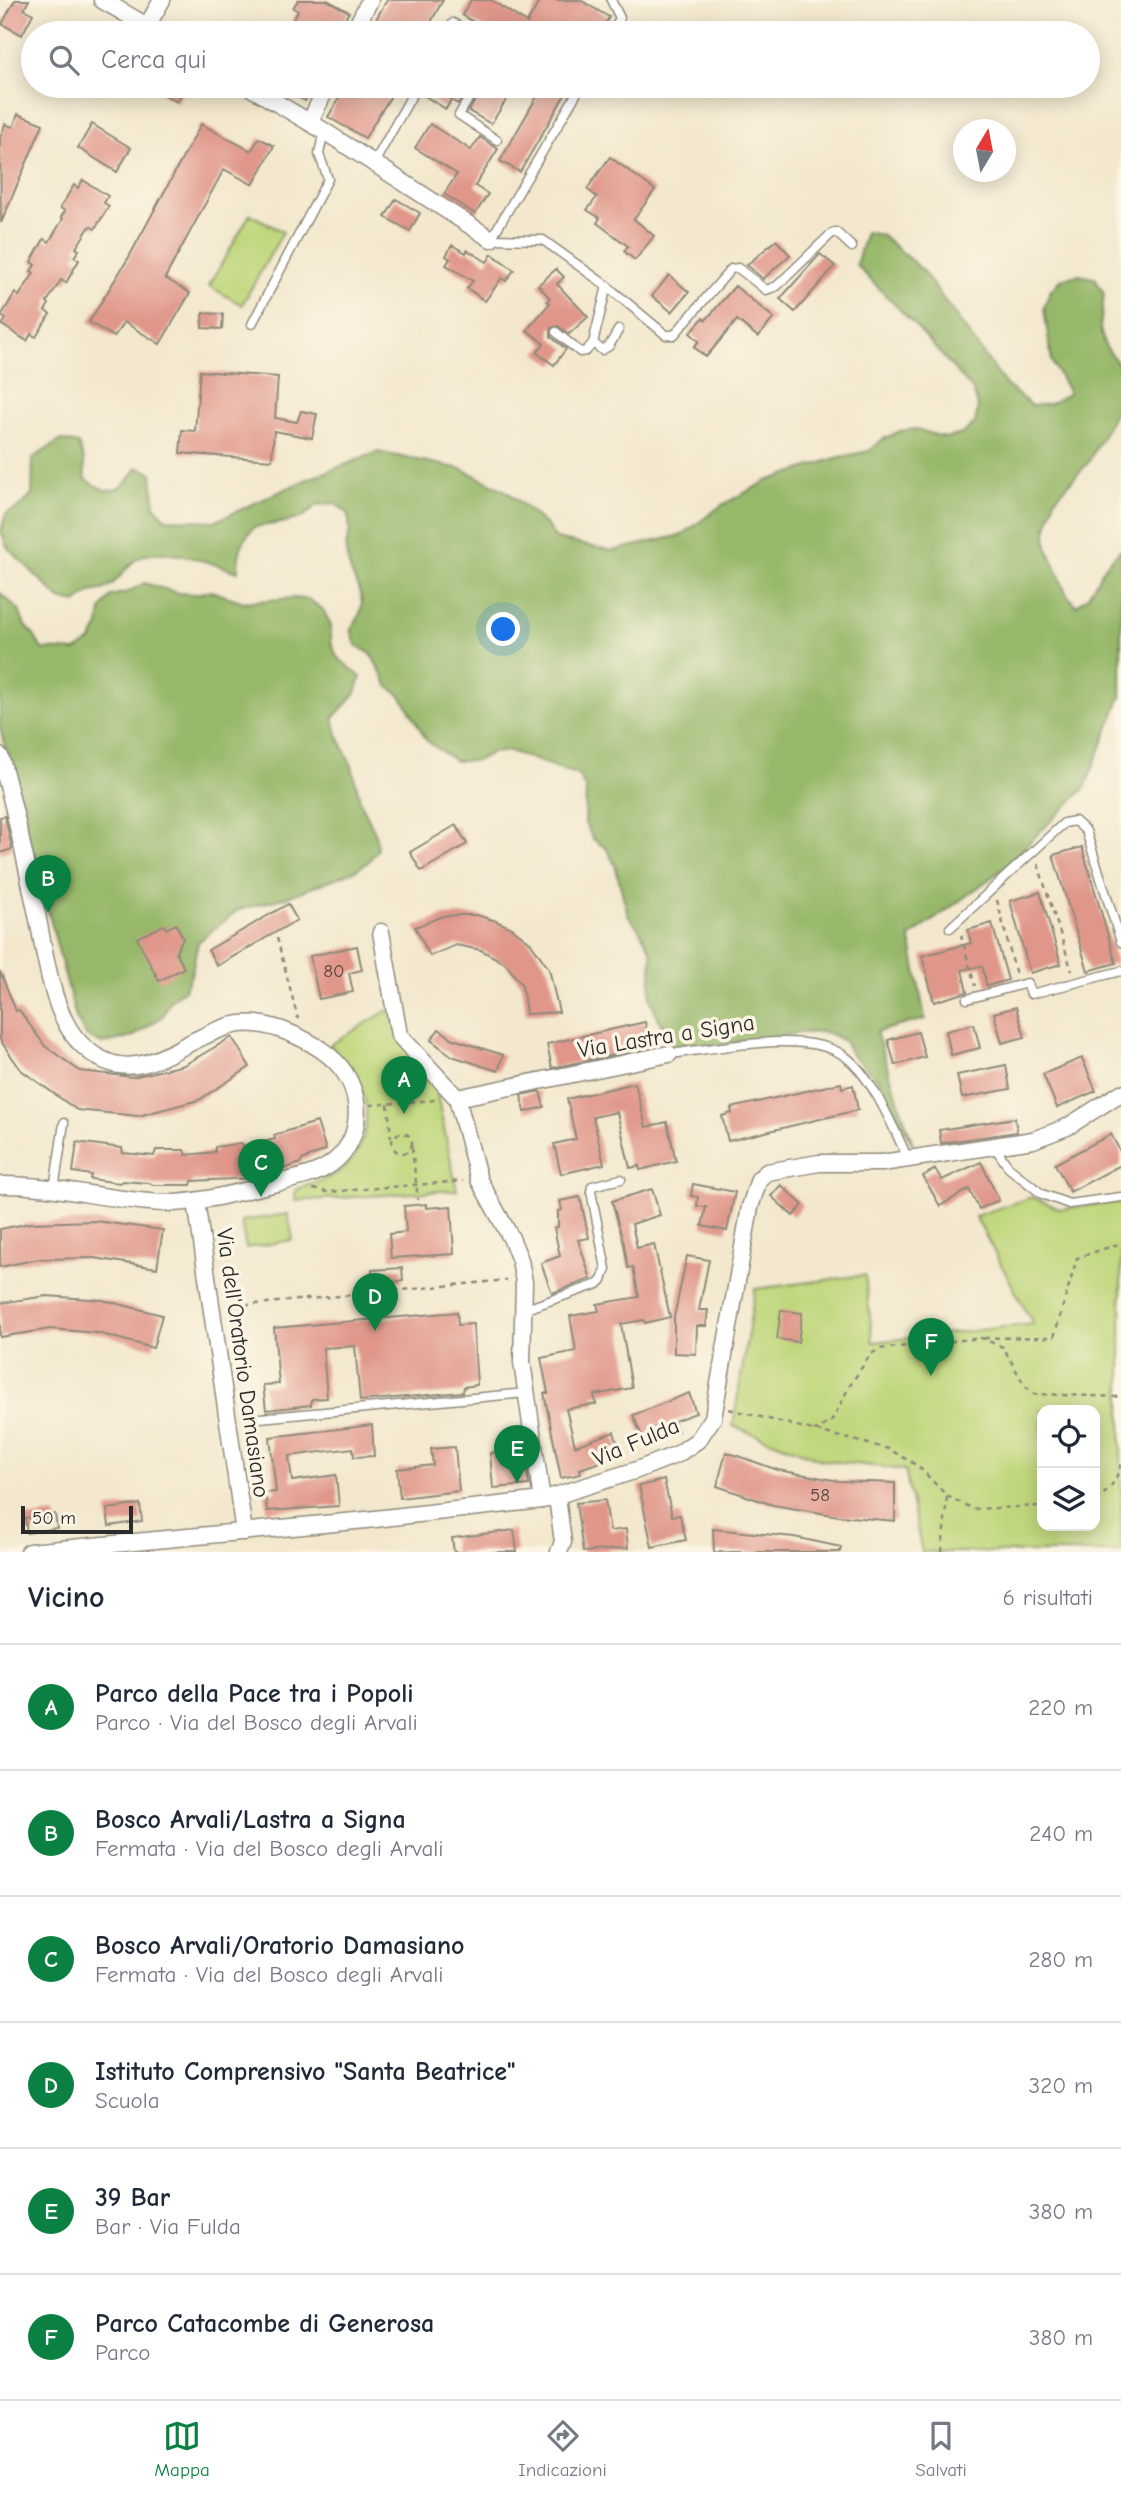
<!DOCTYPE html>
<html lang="it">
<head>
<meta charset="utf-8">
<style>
	:root { --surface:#fff; --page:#f2f2f3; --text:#1f2937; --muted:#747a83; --line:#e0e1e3; --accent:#0b8043 }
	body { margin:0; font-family:"Comic Neue",sans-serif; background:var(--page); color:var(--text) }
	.controls { position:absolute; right:21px; bottom:21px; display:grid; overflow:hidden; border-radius:14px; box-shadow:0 4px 18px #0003 }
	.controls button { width:63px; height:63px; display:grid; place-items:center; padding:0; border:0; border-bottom:2px solid var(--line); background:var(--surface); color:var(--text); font:35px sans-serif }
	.compass { position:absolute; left:953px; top:119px; width:63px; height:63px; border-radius:50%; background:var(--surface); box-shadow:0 4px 18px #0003; rotate:10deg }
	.scale { position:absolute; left:21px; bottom:18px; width:112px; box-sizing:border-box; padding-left:7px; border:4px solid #2b2b2b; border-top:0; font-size:19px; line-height:24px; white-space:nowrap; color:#2b2b2b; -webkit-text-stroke:5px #fcf5e5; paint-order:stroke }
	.you { position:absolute; left:504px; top:630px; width:24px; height:24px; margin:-18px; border:5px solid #fff; border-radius:50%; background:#1a73e8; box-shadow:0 0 0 10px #1a73e833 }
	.badge { display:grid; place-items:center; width:46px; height:46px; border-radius:50%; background:var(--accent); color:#fff; font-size:23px; font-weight:700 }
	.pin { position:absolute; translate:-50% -58px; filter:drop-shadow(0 2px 4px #0008) }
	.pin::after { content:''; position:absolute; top:37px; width:24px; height:21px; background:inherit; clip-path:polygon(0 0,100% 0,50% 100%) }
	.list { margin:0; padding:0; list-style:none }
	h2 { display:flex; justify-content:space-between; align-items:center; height:91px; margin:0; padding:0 28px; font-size:30px }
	h2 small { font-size:23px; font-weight:400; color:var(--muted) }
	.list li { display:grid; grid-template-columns:46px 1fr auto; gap:21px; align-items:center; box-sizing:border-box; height:126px; padding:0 28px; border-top:2px solid var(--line) }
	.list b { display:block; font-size:26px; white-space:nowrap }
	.list p { margin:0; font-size:23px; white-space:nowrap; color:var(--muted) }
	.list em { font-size:23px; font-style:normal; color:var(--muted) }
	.icon { flex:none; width:38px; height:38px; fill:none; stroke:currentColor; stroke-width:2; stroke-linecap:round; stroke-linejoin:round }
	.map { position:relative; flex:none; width:1121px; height:1552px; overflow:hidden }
	.search { position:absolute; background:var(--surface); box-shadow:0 4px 18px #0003; left:21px; right:21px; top:21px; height:77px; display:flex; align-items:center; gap:18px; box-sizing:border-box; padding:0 24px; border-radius:38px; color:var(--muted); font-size:26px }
	.sheet { height:847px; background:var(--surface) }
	nav { display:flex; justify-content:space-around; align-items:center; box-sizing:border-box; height:98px; border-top:2px solid var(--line); background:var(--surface); font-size:19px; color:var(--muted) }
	nav a { display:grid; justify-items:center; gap:4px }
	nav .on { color:var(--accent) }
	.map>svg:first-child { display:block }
	.green { fill:#bfd77b; stroke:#758153; stroke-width:2; fill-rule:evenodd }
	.forest { fill:#97b86b; stroke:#61724b; stroke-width:2 }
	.building { fill:#e0978a }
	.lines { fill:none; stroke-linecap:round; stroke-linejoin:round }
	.service-casing { stroke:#8f8a7c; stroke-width:11 }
	.minor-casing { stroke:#8f8a7c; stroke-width:19 }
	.path { stroke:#8f8a7c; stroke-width:2.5; stroke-dasharray:5 5; stroke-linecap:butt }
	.service { stroke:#fff; stroke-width:8 }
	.minor { stroke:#fff; stroke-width:16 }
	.labels { text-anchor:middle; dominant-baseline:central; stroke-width:7; stroke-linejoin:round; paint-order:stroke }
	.number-label { font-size:19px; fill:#584643 }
	.street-label { font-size:23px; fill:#2b2b2b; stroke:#fcf5e5 }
</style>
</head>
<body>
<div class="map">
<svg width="1121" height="1552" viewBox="0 0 1121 1552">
	<rect width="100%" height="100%" fill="#fcf5e5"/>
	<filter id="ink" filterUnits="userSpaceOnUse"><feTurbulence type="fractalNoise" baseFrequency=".0143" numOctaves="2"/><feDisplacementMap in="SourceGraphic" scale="14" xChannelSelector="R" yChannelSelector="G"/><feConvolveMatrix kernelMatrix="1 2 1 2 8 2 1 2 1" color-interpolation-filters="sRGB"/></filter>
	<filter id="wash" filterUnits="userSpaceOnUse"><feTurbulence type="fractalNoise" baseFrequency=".00686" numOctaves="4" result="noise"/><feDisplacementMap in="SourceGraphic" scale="28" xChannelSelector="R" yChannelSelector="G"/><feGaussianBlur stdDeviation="1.57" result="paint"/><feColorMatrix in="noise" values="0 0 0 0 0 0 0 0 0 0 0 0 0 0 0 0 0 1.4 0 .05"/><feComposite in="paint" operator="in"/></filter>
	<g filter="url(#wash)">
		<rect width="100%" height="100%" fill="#f3e8cd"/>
		<g class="green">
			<polygon points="250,214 283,232 242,305 209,286"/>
			<path d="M388 1010 443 1094 437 1095 457 1190 296 1201 295 1190C308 1185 323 1181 335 1174 364 1158 373 1118 361 1088 355 1072 340 1059 330 1045Z"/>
			<path d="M1032 1197 1060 1209 1121 1202V1552H922L905 1470 822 1460 733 1426 755 1289 865 1275 873 1342 1033 1324 975 1216ZM1042 1410H1095V1526H1042Z"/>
			<polygon points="288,1214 293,1240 246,1248 241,1221"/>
		</g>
		<g class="forest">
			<path d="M866 232 883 236 922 270 1006 385 1032 406 1050 404 1069 393 1052 362 1044 308 1050 291 1062 279 1078 275 1095 278 1104 294 1100 328 1104 344 1121 368V401L1088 463 1055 499 1046 532 1047 547 1066 593 1076 606 1088 596 1105 566 1121 549V696L1085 788 999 872 910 937 925 1019 876 1032 913 1145 879 1080 852 1055 843 1040 826 1032 800 1033 690 1048H671L650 998 652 953 639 929 628 915 615 865 607 849 593 839 585 823 586 789 578 775 509 751 491 753 476 761H455L427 741 402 697 388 686 371 654 356 645 351 630C376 594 350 588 346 552 345 544 349 537 350 530 350 524 348 518 348 513L334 503 317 505 303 517 287 522 254 527C241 541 238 553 238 572 213 564 160 543 137 559 125 567 119 582 105 589 100 591 94 590 89 593 85 595 80 600 76 603L60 599 7 547 1 531 6 514 20 507 32 495 33 458 61 440 78 444 84 460 85 478C108 498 123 493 137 467L152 473 155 507 166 519 216 521 303 481 378 452 462 469 508 492 546 525 556 539 612 551 682 535 722 505 767 481 836 458 869 451 883 439 900 431 915 429 946 438 962 434 975 423 978 407 973 390 913 323 856 265Z"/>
			<polygon points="144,583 178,593 195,594 211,591 244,602 294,598 310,600 323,610 331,625 331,642 337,657 361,677 356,693 333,718 337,734 352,766 360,801 375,832 378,849 368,862 354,871 287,897 238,910 198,942 191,975 184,990 170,1001 163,1016 134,1036 102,1044 87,1037 76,1018 0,727 0,593 19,610 25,626 33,634 42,649 76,651 91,641 99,626 101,610 111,596 128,592"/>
		</g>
		<g id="blocks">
			<g class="building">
				<polygon points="15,0 29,0 24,9 33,14 22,35 2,24"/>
				<polygon points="298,0 327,0 349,12 337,33 285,33 298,11 293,8"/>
				<polygon points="387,0 443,0 425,33 368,33"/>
				<polygon points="471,0 491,0 527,23 540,0 580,0 609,17 600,33 492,33 462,15"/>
				<polygon points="149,86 186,86 177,102"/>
				<polygon points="278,86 314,86 305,101"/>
				<polygon points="346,86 397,86 365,138 328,117"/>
				<polygon points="423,86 469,86 458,104 451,100 446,109 420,93"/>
				<polygon points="482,86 515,86 491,124 469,111"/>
				<polygon points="543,86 570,86 520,172 500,161"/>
				<polygon points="18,114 43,124 1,223 0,138 5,124 13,127"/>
				<polygon points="92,124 131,148 117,172 78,148"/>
				<polygon points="201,124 251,151 259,138 274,146 253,185 224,169 165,278 190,293 160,344 124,322 114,337 89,322 129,257"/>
				<polygon points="430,124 471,150 480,137 498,149 475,186 488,194 475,214 444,194 457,174 415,148"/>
				<polygon points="610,157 655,190 634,219 654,236 635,260 624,251 628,246 597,223 600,218 587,210 597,197 587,189"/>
				<polygon points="83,180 108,196 104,203 109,206 95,229 90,226 76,248 79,250 74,257 79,260 66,283 61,280 47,302 49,304 45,311 50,314 36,337 31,334 27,341 2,325 6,319 1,316 15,293 19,296 34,273 31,271 35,265 31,262 44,239 49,242 63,219 61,217 65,211 60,208 74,185 78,188"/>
				<polygon points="396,199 420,213 410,231 385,217"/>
				<polygon points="776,240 790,255 763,279 747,265"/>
				<polygon points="452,245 466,253 467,250 487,262 492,254 514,270 506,281 502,278 485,301 467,288 473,281 446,265 450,259 446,256"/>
				<polygon points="820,254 835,266 795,312 780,299"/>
				<polygon points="556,269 564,277 557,284 588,317 569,334 558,326 551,328 551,337 566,349 554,365 537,353 544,344 527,330 550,303 547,301 550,298 538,285"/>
				<polygon points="669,275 689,292 672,312 652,296"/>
				<polygon points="735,286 774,318 758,337 737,320 706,357 694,347 699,341 690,333 703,318 706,320"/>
				<polygon points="203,313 223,314 222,329 202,328"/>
				<polygon points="200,371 278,377 275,418 297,422 301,411 317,414 312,438 274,431 272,460 180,453 182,430 195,431"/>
				<polygon points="5,816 12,849 0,853 0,817"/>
				<polygon points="456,825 467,844 421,871 410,852"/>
				<polygon points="1082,847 1116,963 1088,971 1053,855"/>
				<polygon points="1040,892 1061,964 1030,973 1010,901"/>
				<polygon points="288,904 297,920 217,966 208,950"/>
				<polygon points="460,915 477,915 496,921 512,928 530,942 549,969 559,1012 526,1014 522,985 505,963 481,950 456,945 430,956 415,927 443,916"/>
				<polygon points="992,923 1008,980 987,986 982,966 962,970 967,992 934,1002 922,956 971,943 968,930"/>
				<polygon points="176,924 183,938 176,952 184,968 159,981 137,938 164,925 166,929"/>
				<polygon points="357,946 362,970 349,973 353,992 319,999 310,956"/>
				<polygon points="0,971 16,1011 19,1010 45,1046 80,1071 133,1077 184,1065 232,1037 250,1067 199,1100 138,1116 77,1110 21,1070 0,1040"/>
				<polygon points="1016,1007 1025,1037 1002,1043 994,1013"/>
				<polygon points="645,1022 651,1047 552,1068 547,1044"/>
				<polygon points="974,1024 980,1048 951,1055 946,1031"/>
				<polygon points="439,1029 453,1039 503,1055 498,1071 452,1056 431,1040"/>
				<polygon points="918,1032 925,1057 895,1065 888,1040"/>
				<polygon points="1082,1058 1096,1091 1057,1108 1043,1074"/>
				<polygon points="1006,1065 1010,1089 962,1098 957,1075"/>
				<polygon points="635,1083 646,1127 667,1122 676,1161 640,1170 639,1166 630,1168 617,1112 593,1117 604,1164 561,1174 554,1144 576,1139 567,1099"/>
				<polygon points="841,1083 842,1088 853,1085 858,1110 728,1141 722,1116 732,1113 731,1108"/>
				<polygon points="540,1091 544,1107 525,1112 521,1095"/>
				<polygon points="1015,1118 1017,1132 941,1143 939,1130"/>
				<polygon points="317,1122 326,1150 302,1160 301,1163 272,1173 269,1171 253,1174 252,1178 192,1181 191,1185 153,1185 149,1183 122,1181 120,1183 90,1179 91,1175 73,1172 77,1142 122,1148 123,1153 154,1156 156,1150 184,1150 186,1155 215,1152 215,1147 241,1143 244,1147 275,1139 274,1135"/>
				<polygon points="1111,1134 1121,1153 1121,1165 1070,1192 1055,1164"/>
				<polygon points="981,1162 999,1200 979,1209 969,1189 940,1206 923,1176 935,1169 942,1180"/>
				<polygon points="693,1184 735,1192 727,1231 702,1226 706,1207 697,1206 698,1197 691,1196"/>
				<polygon points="781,1185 803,1205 793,1216 771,1196"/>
				<polygon points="652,1189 660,1215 632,1224 637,1248 654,1244 670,1317 645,1323 644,1320 621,1324 632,1388 594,1395 596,1404 566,1409 575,1446 614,1432 619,1448 614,1449 615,1457 580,1469 581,1474 561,1478 544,1393 548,1393 541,1358 576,1351 570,1316 599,1311 597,1304 639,1297 633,1267 628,1268 624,1244 612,1201"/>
				<polygon points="580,1197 589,1238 578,1240 591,1279 552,1293 541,1263 560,1256 554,1228 558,1227 558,1211 562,1210 560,1201"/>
				<polygon points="426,1204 426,1208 451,1206 454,1254 391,1258 389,1234 406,1232 404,1206"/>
				<polygon points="95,1221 163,1230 157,1268 94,1258 39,1259 0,1267 0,1229 31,1223"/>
				<polygon points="687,1256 709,1260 699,1310 708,1310 706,1326 697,1326 696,1354 674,1353 674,1317"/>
				<polygon points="402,1268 403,1281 373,1283 372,1270"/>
				<polygon points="47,1296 103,1300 162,1315 153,1348 98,1333 50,1329 0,1337 0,1303"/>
				<polygon points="781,1310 802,1313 798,1342 777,1339"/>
				<polygon points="457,1312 458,1325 473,1324 477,1385 464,1387 463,1392 360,1401 355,1346 323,1348 327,1398 312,1399 311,1405 266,1410 263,1385 279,1384 274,1328"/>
				<polygon points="689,1393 696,1413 674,1421 678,1431 645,1444 633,1415"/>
				<polygon points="372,1425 374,1456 354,1457 353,1448 289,1456 292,1481 336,1475 339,1506 267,1511 265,1493 276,1492 270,1437"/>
				<polygon points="455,1447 459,1491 400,1498 397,1469 433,1465 431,1449"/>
				<polygon points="524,1449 529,1485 493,1488 490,1453"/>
				<polygon points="726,1452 778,1470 839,1481 895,1483 895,1521 839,1516 773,1505 717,1486"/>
				<polygon points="664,1480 672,1516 680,1515 686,1540 652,1547 639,1486"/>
				<polygon points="605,1500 610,1531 626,1529 628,1548 583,1552 576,1503"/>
				<polygon points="140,1504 142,1521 109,1526 107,1509"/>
				<polygon points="55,1514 57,1528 27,1533 25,1518"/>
				<polygon points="713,1529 794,1537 841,1547 840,1552 714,1552"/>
				<polygon points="514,1530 517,1552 454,1552 452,1538"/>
			</g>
		</g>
	</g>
	<g filter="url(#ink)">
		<use href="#blocks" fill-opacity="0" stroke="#8f8a7c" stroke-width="2"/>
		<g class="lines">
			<defs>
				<g id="service">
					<polyline points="611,0 620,18 612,33"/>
					<polyline points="447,33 453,23 471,33"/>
					<polyline points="476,86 459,115 497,140"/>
					<polyline points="581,86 491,239 543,240 607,286 666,335 674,335 731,269 738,268 766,290 777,286 832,233 836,232 852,247"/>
					<polyline points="374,163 417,86"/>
					<polyline points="252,324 328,179 319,154 324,131"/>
					<polyline points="556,332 580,352 586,351 593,343 607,286"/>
					<polyline points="593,343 602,350 609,346 619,329"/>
					<polyline points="950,928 1064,823 1075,821 1086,831 1121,942"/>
					<polyline points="967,999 1027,983 1031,994 1121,971"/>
					<path d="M669 1054C714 1049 805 1029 843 1055 871 1073 894 1129 908 1159"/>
					<polyline points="994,1146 1009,1168 1042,1194 1069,1204 1121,1197"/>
					<polyline points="54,1189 64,1123"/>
					<polyline points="523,1310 598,1284 602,1280 606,1269 591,1191 592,1186 621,1179"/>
					<polyline points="260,1418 526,1393"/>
				</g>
				<g id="minor">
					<polyline points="102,0 159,33"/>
					<polyline points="147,26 162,0"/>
					<polyline points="353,33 370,0"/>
					<polyline points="248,86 324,131 491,239"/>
					<polyline points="310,122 327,86"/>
					<path d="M0 756C15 807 25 859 36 910 45 950 51 1015 81 1044 134 1096 177 1040 230 1026 247 1021 265 1024 282 1030 301 1037 321 1047 336 1062 364 1091 365 1139 331 1164 316 1175 294 1179 277 1183 241 1191 204 1203 168 1203 111 1202 57 1184 0 1185"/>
					<polyline points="381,932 399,1035 457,1098 479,1180 511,1238 520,1260 524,1282 522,1362 542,1500"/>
					<polyline points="457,1098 669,1054"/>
					<polyline points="196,1201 244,1532"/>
					<polyline points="557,1497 563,1542 559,1552"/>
					<polyline points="29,1552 366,1520 542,1500 637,1470 678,1454 698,1440 713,1418 750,1207 759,1179 767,1172 819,1163 882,1163 1033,1140 1067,1127 1121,1093"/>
				</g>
			</defs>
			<use href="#service" class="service-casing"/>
			<use href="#minor" class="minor-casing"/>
			<g class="path">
				<polyline points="1038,864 1072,971"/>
				<polyline points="997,900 1016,975"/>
				<polyline points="961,935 975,986"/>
				<polyline points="277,938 298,1019"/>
				<polyline points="388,1104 391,1138"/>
				<polyline points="370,1105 436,1100"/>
				<circle cx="402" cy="1143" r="10"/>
				<polyline points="412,1148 418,1200"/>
				<polyline points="313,1189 327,1192 463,1181"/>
				<polyline points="235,1306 507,1280"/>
				<polyline points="984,1338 1054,1337 1077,1258 1121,1243"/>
				<polyline points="729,1409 889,1449 918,1466 947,1496 974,1509 1042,1506"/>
				<polyline points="813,1431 831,1422 849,1387 870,1355 879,1349 981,1338 1003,1347 1025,1386 1035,1394 1121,1397"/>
				<path d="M1095 1499C1109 1494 1117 1478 1121 1464"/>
				<polyline points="942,1552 947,1496"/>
			</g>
			<use href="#service" class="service"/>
			<use href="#minor" class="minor"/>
		</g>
	</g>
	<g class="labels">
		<g class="number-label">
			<text x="334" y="971">80</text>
			<text x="820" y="1495">58</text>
		</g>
		<g class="street-label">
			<text transform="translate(666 1036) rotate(-9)">Via Lastra a Signa</text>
			<text transform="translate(243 1363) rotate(82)">Via dell'Oratorio Damasiano</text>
			<text transform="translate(636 1442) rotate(-23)">Via Fulda</text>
		</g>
	</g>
</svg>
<div class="controls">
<button><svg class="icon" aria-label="locate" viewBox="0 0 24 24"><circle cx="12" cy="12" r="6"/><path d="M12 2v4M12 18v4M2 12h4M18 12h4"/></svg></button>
<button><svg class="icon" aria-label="layers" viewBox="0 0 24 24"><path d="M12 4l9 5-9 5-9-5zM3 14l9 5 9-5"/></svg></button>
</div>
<svg class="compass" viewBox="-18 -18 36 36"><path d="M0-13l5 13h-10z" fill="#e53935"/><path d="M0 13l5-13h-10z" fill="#747a83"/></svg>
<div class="scale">50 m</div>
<div class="you"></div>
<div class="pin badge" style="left:404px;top:1114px">A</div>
<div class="pin badge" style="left:48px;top:913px">B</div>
<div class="pin badge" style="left:261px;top:1197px">C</div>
<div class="pin badge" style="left:375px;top:1331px">D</div>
<div class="pin badge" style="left:517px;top:1483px">E</div>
<div class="pin badge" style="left:931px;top:1376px">F</div>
<div class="search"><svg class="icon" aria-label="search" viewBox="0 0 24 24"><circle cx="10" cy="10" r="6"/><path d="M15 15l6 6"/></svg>Cerca qui</div>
</div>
<section class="sheet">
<h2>Vicino<small>6 risultati</small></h2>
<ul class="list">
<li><span class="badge">A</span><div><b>Parco della Pace tra i Popoli</b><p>Parco · Via del Bosco degli Arvali</p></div><em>220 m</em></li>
<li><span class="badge">B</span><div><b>Bosco Arvali/Lastra a Signa</b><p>Fermata · Via del Bosco degli Arvali</p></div><em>240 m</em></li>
<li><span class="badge">C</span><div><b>Bosco Arvali/Oratorio Damasiano</b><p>Fermata · Via del Bosco degli Arvali</p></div><em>280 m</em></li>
<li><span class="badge">D</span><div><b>Istituto Comprensivo &quot;Santa Beatrice&quot;</b><p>Scuola</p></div><em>320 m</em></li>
<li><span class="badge">E</span><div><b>39 Bar</b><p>Bar · Via Fulda</p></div><em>380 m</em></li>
<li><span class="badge">F</span><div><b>Parco Catacombe di Generosa</b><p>Parco</p></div><em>380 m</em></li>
</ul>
</section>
<nav>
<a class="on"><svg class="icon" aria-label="map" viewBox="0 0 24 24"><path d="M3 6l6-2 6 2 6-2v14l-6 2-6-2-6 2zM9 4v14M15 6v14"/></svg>Mappa</a>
<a><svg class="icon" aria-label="directions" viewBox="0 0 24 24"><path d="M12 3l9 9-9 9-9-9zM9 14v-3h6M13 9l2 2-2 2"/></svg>Indicazioni</a>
<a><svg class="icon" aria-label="saved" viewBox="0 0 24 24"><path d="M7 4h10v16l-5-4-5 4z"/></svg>Salvati</a>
</nav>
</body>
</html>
